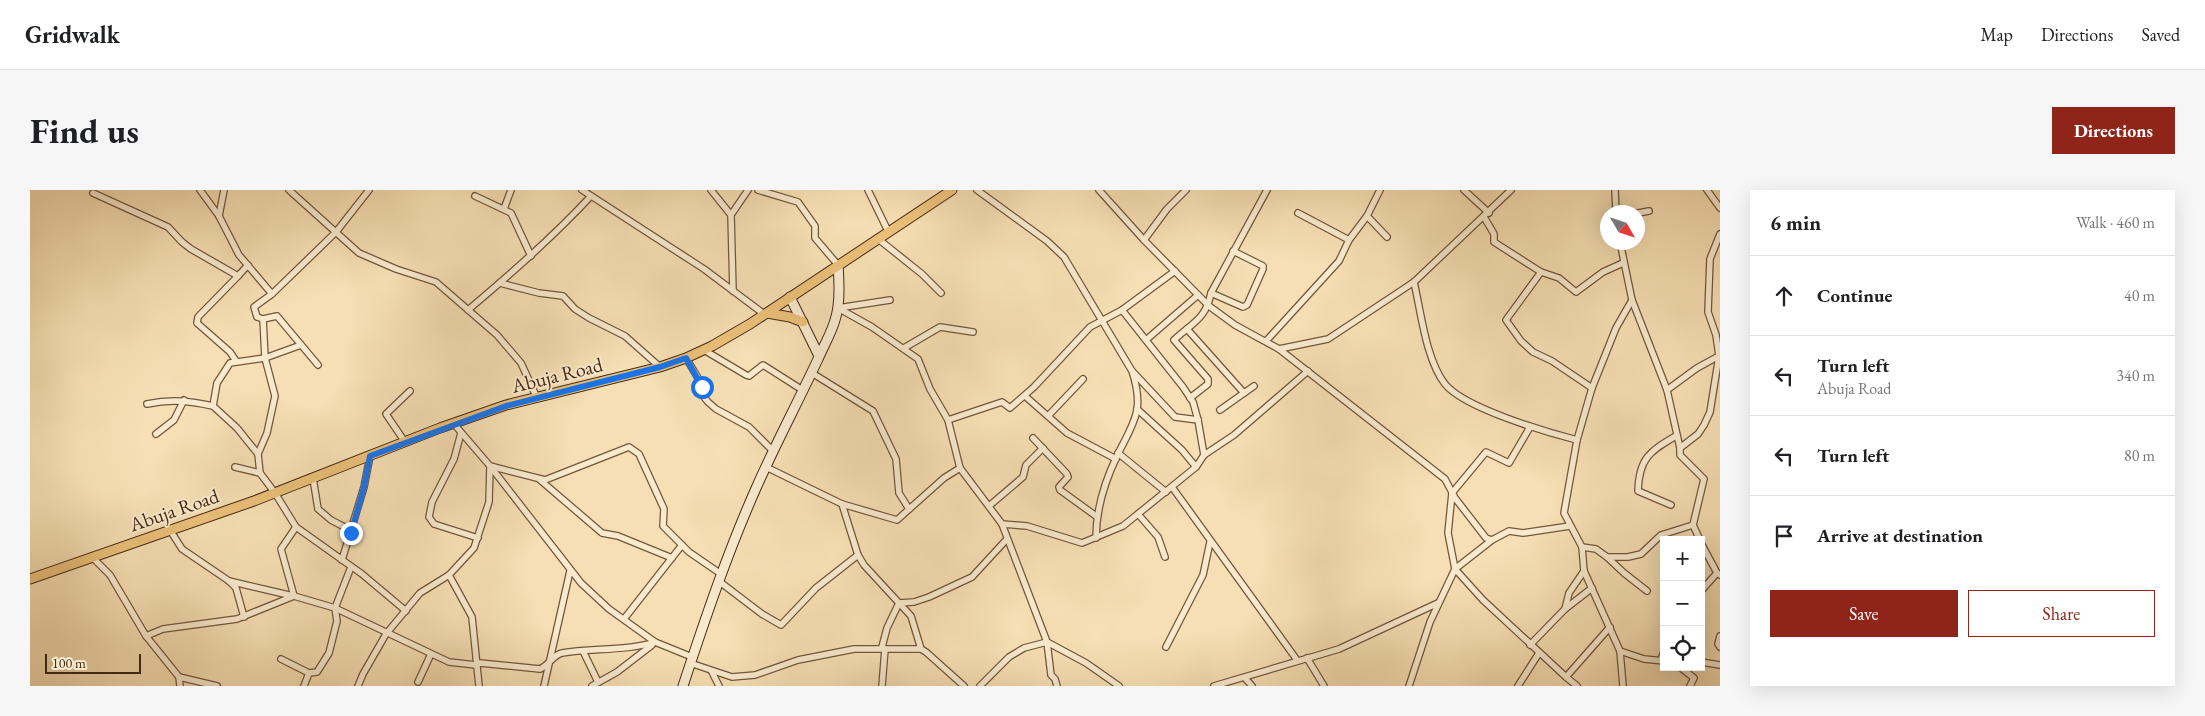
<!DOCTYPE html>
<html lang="en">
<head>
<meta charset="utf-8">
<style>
	:root { --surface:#fff; --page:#f6f6f6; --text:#202124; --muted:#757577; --line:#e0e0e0; --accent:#8f2418 }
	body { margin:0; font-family:"EB Garamond",serif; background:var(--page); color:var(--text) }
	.controls { position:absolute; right:15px; bottom:15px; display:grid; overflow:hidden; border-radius:0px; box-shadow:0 5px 20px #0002 }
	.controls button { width:45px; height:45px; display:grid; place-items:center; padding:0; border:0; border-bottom:1px solid var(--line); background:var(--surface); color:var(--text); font:25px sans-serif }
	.compass { position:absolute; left:1570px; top:15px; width:45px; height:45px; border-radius:50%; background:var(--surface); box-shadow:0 5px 20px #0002; rotate:129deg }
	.scale { position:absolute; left:15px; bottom:12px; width:96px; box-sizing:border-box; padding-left:5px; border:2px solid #462913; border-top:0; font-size:14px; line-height:18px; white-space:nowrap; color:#462913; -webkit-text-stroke:4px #f9eace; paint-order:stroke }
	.stop { position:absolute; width:15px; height:15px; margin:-11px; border:4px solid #1a73e8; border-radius:50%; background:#fff }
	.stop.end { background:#1a73e8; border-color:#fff; box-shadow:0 1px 5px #0008 }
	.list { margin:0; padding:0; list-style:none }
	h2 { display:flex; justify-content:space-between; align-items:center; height:65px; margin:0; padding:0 20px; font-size:21px }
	h2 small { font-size:16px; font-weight:400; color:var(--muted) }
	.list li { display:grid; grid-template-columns:32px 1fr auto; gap:15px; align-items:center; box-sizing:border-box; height:80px; padding:0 20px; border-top:1px solid var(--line) }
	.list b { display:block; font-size:19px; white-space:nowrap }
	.list p { margin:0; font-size:16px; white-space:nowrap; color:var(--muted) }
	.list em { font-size:16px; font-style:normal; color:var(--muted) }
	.actions { display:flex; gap:10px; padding:15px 20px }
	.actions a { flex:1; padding:11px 0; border:1px solid var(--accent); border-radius:0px; text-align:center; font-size:18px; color:var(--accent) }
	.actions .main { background:var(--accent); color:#fff }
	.icon { flex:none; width:28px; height:28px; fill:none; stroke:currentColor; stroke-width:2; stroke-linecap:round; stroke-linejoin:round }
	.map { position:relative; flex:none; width:1690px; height:496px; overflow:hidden; border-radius:0px }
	header { display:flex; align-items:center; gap:30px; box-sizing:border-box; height:70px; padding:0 25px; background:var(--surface); border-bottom:1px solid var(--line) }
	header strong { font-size:24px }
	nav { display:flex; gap:28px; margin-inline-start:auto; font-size:18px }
	.intro { display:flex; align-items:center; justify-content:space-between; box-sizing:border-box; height:120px; padding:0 30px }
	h1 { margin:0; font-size:35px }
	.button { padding:12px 22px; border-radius:0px; background:var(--accent); color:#fff; font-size:18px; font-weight:700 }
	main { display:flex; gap:30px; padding:0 30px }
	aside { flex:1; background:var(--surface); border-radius:0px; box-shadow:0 5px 20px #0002 }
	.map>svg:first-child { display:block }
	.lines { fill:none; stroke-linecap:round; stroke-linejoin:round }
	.street-casing { stroke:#72563b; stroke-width:8 }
	.secondary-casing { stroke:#462913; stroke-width:11 }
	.primary-casing { stroke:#462913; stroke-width:11 }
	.street { stroke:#f9eace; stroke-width:5.5 }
	.secondary { stroke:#f9eace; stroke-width:9 }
	.primary { stroke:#ebc07a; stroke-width:9 }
	.route { stroke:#1a73e8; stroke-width:6 }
	.labels { text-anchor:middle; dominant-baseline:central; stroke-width:4; stroke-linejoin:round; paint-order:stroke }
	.street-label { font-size:20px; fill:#462913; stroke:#f9eace }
</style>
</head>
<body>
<header>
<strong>Gridwalk</strong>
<nav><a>Map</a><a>Directions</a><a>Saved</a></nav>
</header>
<div class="intro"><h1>Find us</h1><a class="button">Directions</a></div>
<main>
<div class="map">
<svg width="1690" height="496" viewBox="0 0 1690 496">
	<rect width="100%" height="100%" fill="#f6dfb4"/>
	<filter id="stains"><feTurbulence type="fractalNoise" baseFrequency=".004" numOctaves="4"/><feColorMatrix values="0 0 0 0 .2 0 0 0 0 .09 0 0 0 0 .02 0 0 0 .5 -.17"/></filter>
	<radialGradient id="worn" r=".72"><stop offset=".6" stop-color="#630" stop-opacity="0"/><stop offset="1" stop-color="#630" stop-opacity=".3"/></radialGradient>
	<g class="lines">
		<defs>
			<g id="street">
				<polyline points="170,0 189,26 209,65 242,104 224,117 227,127 233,129 235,168 245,206 237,243 228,264 230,283 245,303 266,337 332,384 376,421"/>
				<polyline points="259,0 329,63 366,79 406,92 467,145 491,173 507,208"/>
				<polyline points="552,0 674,79 734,124"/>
				<polyline points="681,0 701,25"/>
				<polyline points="728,0 768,12 785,36 785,48 808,75"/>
				<polyline points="838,0 858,41"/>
				<path d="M947 0 1017 51 1034 67 1102 181C1106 193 1109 207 1107 220 1104 236 1094 251 1087 266 1075 291 1066 320 1066 348"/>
				<polyline points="1069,0 1114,50 1179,116 1205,135 1249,159 1298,149 1384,92 1481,0"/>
				<polyline points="1434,0 1459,23"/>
				<polyline points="1585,0 1586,22"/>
				<polyline points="1677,0 1690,18"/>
				<polyline points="63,3 138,37 152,52 161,59 208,86 218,75"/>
				<polyline points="445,6 481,23 501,66"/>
				<polyline points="474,19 481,0"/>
				<polyline points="1268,23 1319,50"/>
				<polyline points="1608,23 1619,21"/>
				<polyline points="189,26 194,0"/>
				<polyline points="1337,26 1357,47"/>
				<polyline points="1454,27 1464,44 1464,52 1511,82 1529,88 1546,102 1573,82 1593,73"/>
				<polyline points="847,48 892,84 911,103"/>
				<polyline points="1114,50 1137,19 1156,0"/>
				<polyline points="1590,52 1602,110 1637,200 1650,258"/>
				<polyline points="1511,82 1476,130 1491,151 1503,162 1522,171 1562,198"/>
				<path d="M1384 92C1391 122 1396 170 1415 194 1434 218 1516 242 1547 250"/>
				<polyline points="470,93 509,103 533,106 545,119 559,128 595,146 630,177"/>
				<polyline points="703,101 701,25 718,0"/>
				<polyline points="1181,103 1213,117 1217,115 1233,79 1233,76 1203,61"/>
				<polyline points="242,104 306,42 339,0"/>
				<polyline points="808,118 842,137 888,169 900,199 918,230 930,278 972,334 1017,452 1021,485 1025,489 1027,496"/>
				<polyline points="808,118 860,110"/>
				<path d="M438 120C481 84 523 47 561 6"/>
				<polyline points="1092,120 1153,197 1163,212 1168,230 1174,265"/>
				<polyline points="233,129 247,126 288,175"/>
				<polyline points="1157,139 1214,203"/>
				<polyline points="1116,150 1168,105"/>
				<polyline points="1237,150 1309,71 1319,50 1337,26 1350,0"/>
				<polyline points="874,158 910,137 943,142"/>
				<polyline points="1249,159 1415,289 1425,308 1456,348 1462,350"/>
				<polyline points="674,160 716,185 719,186 733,175 774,201"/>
				<polyline points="656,168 671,193 674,207 678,212 686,219 719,237 744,262"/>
				<polyline points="206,171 200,162 167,133 168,127 208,86"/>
				<polyline points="1103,182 1145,227 1168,230"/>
				<polyline points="782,183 843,221 866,269 869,303 879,319"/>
				<polyline points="1637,200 1667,178 1689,166"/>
				<polyline points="995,206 1037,243 1086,269"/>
				<path d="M1160 208 1178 194V189L1144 150C1162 133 1176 129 1181 103L1237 0"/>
				<path d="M117 214C141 209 160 211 183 216"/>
				<polyline points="1107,219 1152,260 1166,277"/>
				<polyline points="1190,220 1224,196"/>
				<polyline points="1018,226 1053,189"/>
				<polyline points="918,230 972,212 980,218 1004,197 1060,137 1092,120 1145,81"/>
				<polyline points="424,234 460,276 551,393 579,419 625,452 662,467"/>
				<polyline points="1500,237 1479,273 1456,262 1422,303 1418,343 1425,379 1453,410 1536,487"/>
				<polyline points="431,243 424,269 402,312 399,327 404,334 448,348"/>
				<polyline points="126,244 144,230 154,210"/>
				<polyline points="1003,248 1037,284 1038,287 1029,297 1030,300 1066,326"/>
				<polyline points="375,252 356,224 380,201"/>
				<polyline points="1088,263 1136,302"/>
				<polyline points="228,264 207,238 183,216 187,193 200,173 235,168 271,155"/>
				<polyline points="205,277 230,283"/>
				<polyline points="736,277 812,314 867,330 914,288 930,278"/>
				<polyline points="283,288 288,319 301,330 322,341"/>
				<polyline points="509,289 572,343 588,346 642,368"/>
				<polyline points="1142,297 1267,470"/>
				<polyline points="812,314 828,365 834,375 881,426 891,459 896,462 934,496"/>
				<path d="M1641 315 1608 301C1609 268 1620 261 1646 246"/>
				<polyline points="959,316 993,287 996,275 1013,258"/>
				<polyline points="1108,324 1128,347 1135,367"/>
				<polyline points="972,334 997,336 1052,353 1093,336 1166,277 1174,265 1204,245 1278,181"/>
				<polyline points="140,340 152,359 199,391 206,398 214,427"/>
				<polyline points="1670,350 1663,335 1674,289 1650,265 1650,258 1668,244 1674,235 1680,222 1689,166 1686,145 1678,122 1680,69 1690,44"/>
				<polyline points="1671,353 1687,383 1690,385"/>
				<polyline points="1552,357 1566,359 1577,367 1598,367 1611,364 1631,345 1663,335"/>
				<polyline points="62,367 80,385 116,446 149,487 150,496"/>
				<polyline points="1577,367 1594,383 1617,401"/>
				<polyline points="312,370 334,297 340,266"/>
				<polyline points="1554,381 1590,461 1593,496"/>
				<polyline points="419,385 442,427 449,496"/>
				<polyline points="199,391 263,406"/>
				<polyline points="690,392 732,424 751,435 786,398 828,365"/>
				<polyline points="1671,401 1687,383"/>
				<polyline points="264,406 251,359 266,337"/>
				<polyline points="1535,419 1562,398"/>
				<polyline points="594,429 652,355"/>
				<path d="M116 446 133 439 207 429 264 406 305 418 419 472 446 475 450 473 510 479C519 475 523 465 532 463 562 458 597 461 625 452"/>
				<polyline points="1690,446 1688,454 1690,457"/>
				<polyline points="1500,455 1535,419 1539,403 1554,381 1552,357 1534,323 1547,250 1562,198 1586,138 1602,110"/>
				<polyline points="852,457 857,438 869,413 884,412 899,407 942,387 977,349"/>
				<polyline points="1136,457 1173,385 1180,352"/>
				<polyline points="553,461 568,492"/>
				<polyline points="1590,461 1614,469 1634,471"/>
				<polyline points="1277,468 1294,496"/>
				<polyline points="251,469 279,483 287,482 299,463 307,431 305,418 321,377"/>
				<polyline points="1631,470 1634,461"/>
				<polyline points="1671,472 1690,475"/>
				<polyline points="660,473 702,487 725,485 768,470 824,459 891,459"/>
				<polyline points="1650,477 1664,488 1660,496"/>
				<polyline points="682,482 689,496"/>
				<polyline points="149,487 187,496"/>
				<polyline points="1215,488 1222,496"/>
				<polyline points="388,492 401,464"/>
				<polyline points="274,496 279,483"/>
				<polyline points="328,496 333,484 356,444 390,403 419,385 444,358 459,312 460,276 515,290 599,257 609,264 634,319 633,336 659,362 691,384"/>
				<polyline points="514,496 540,381"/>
				<polyline points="562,496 587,482 622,455"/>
				<polyline points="852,496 855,459"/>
				<polyline points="950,496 979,467 994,458 1017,452 1056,473 1089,496"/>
				<polyline points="1184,496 1309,459 1408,413"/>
				<polyline points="1379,496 1400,432 1425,379 1462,350 1479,341 1493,343 1540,336"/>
				<polyline points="1488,496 1509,463"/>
				<polyline points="1547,496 1536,487 1580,437"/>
			</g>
			<g id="secondary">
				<polyline points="760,107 789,166"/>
				<path d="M653 496C675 429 698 361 727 296 746 253 768 212 788 169 795 153 806 135 808 116 810 102 809 89 808 75"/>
			</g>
			<g id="primary">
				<polyline points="737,123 760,127 773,132"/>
				<polyline points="0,389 224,311 410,238 476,215 630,177 656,168 682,156 720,134 922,0"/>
			</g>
		</defs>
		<use href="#street" class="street-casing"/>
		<use href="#secondary" class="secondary-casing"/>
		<use href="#primary" class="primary-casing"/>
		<use href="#street" class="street"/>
		<use href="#secondary" class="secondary"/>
		<use href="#primary" class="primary"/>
	</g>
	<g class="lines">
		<polyline class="route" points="321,343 334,297 340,266 476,216 630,177 656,168 672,197"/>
	</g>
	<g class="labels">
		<g class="street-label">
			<text transform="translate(527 185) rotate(-14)">Abuja Road</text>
			<text transform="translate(144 320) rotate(-19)">Abuja Road</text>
		</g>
	</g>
	<rect width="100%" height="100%" filter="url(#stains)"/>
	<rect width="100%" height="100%" fill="url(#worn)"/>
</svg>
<div class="controls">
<button>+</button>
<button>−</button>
<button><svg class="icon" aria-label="locate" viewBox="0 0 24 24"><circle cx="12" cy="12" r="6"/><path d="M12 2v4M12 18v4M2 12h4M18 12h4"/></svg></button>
</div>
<svg class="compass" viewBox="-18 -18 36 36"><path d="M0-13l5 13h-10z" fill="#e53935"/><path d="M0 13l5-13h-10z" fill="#757577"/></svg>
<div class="scale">100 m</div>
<div class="stop" style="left:672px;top:197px"></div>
<div class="stop end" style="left:321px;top:343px"></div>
</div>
<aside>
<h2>6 min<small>Walk · 460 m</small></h2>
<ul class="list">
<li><svg class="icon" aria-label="ahead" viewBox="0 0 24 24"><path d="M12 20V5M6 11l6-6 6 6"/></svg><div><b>Continue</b></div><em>40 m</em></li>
<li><svg class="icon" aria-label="left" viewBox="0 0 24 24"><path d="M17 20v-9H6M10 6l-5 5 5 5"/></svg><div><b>Turn left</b><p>Abuja Road</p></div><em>340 m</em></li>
<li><svg class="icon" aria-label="left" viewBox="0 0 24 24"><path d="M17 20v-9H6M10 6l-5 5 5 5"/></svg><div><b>Turn left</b></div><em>80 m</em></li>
<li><svg class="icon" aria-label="arrive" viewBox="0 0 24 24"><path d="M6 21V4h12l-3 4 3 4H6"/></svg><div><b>Arrive at destination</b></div></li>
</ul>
<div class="actions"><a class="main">Save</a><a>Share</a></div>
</aside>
</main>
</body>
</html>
